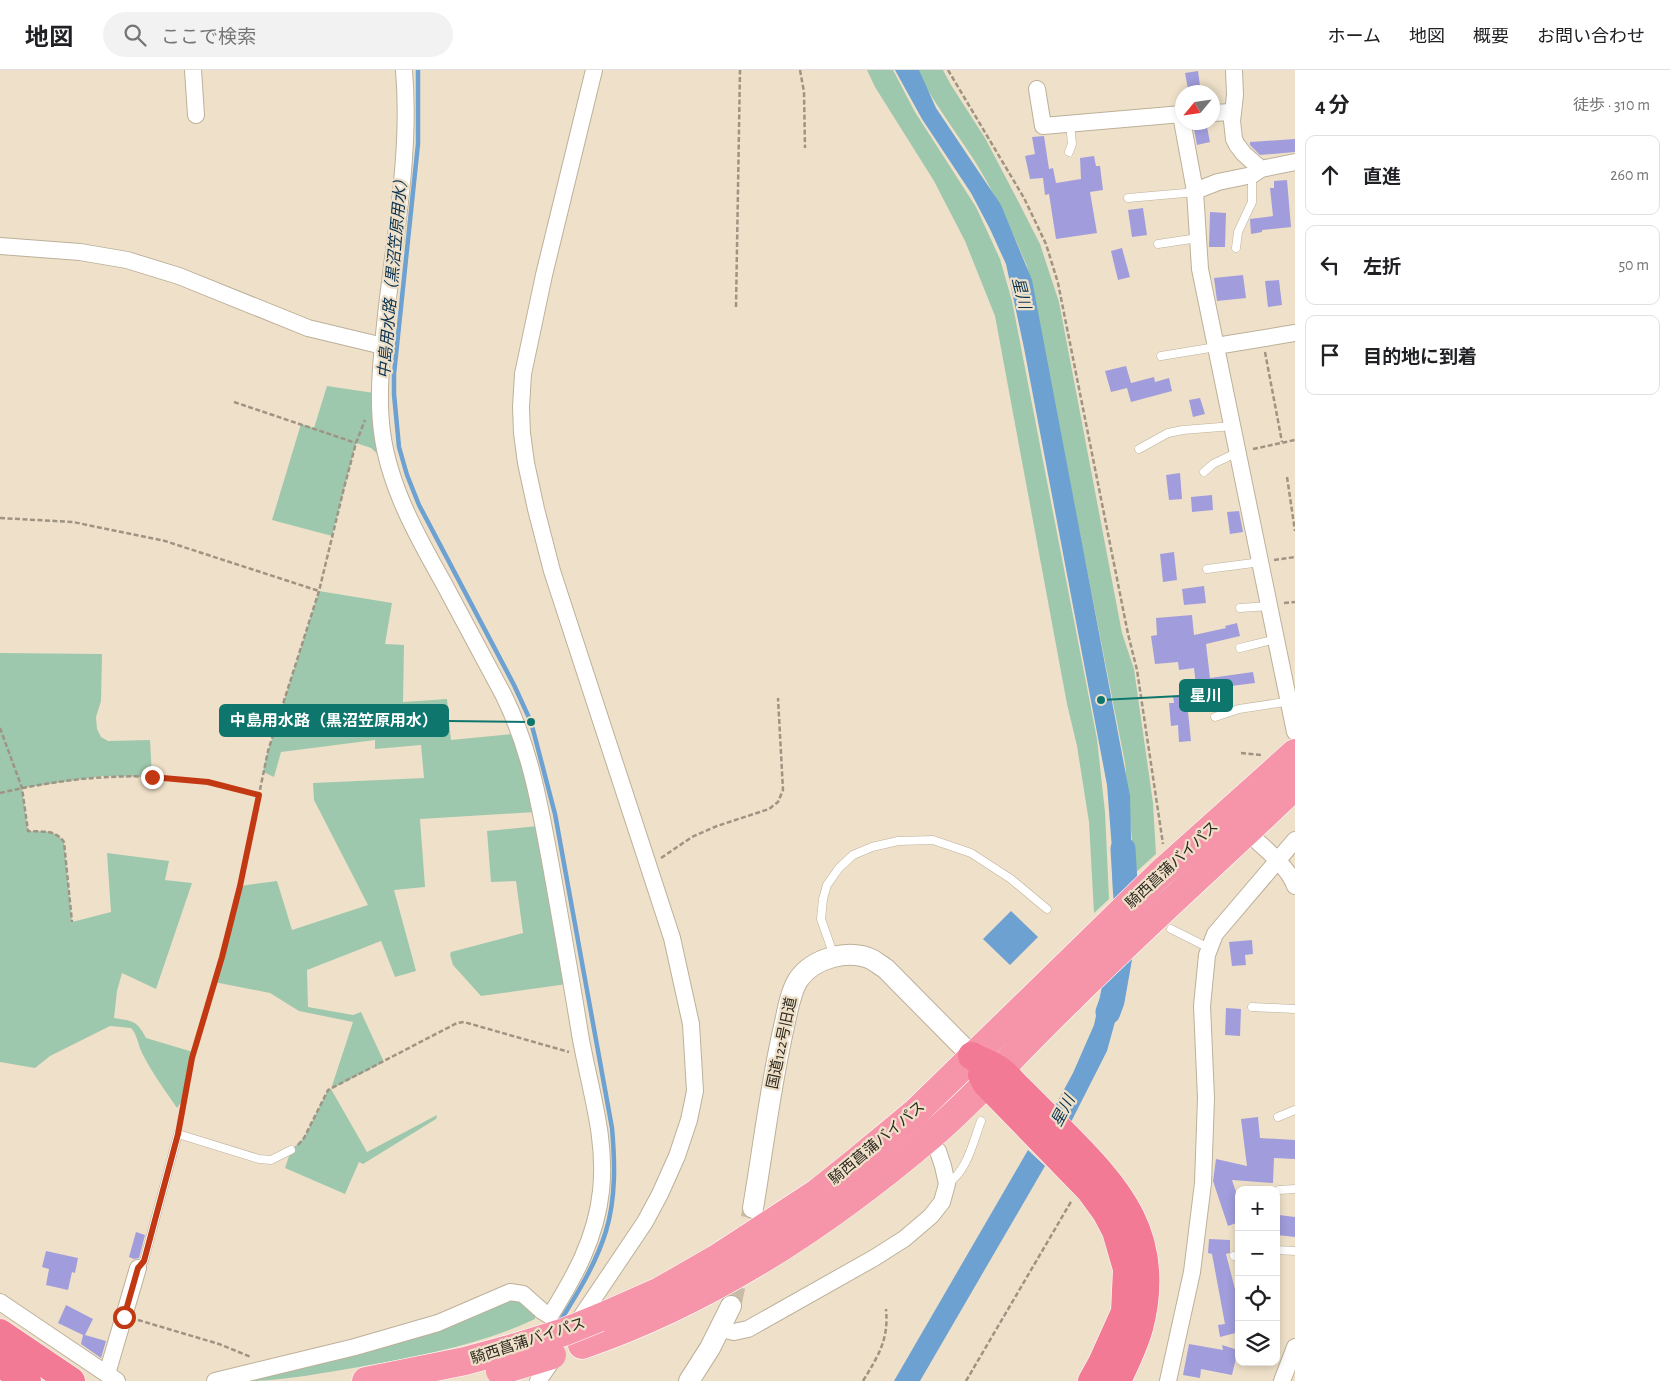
<!DOCTYPE html>
<html lang="ja">
<head>
<meta charset="utf-8">
<style>
	:root { --surface:#fff; --page:#f2f2f2; --text:#202124; --muted:#757577; --line:#e0e0e0 }
	body { margin:0; font-family:"Alegreya Sans","Noto Sans JP",sans-serif; background:var(--page); color:var(--text) }
	.controls { position:absolute; right:15px; bottom:15px; display:grid; overflow:hidden; border-radius:10px; box-shadow:0 2px 8px #0003 }
	.controls button { width:45px; height:45px; display:grid; place-items:center; padding:0; border:0; border-bottom:1px solid var(--line); background:var(--surface); color:var(--text); font:25px sans-serif }
	.compass { position:absolute; left:1175px; top:15px; width:45px; height:45px; border-radius:50%; background:var(--surface); box-shadow:0 2px 8px #0003; rotate:241deg }
	.stop { position:absolute; width:15px; height:15px; margin:-11px; border:4px solid #c23813; border-radius:50%; background:#fff }
	.stop.end { background:#c23813; border-color:#fff; box-shadow:0 1px 5px #0008 }
	.list { margin:0; padding:0; list-style:none }
	h2 { display:flex; justify-content:space-between; align-items:center; height:65px; margin:0; padding:0 20px; font-size:21px }
	h2 small { font-size:16px; font-weight:400; color:var(--muted) }
	.list li { display:grid; grid-template-columns:32px 1fr auto; gap:15px; align-items:center; box-sizing:border-box; height:80px; margin:0 10px 10px; padding:0 10px; border:1px solid var(--line); border-radius:10px }
	.list b { display:block; font-size:19px; white-space:nowrap }
	.list em { font-size:16px; font-style:normal; color:var(--muted) }
	.icon { flex:none; width:28px; height:28px; fill:none; stroke:currentColor; stroke-width:2; stroke-linecap:round; stroke-linejoin:round }
	.map { position:relative; flex:none; width:1295px; height:1311px; overflow:hidden }
	header { display:flex; align-items:center; gap:30px; box-sizing:border-box; height:70px; padding:0 25px; background:var(--surface); border-bottom:1px solid var(--line) }
	header strong { font-size:24px }
	nav { display:flex; gap:28px; margin-inline-start:auto; font-size:18px }
	.search { width:350px; height:45px; background:var(--page); display:flex; align-items:center; gap:12px; box-sizing:border-box; padding:0 18px; border-radius:28px; color:var(--muted); font-size:19px }
	main { display:flex }
	aside { flex:1; background:var(--surface) }
	.map>svg:first-child { display:block }
	.green { fill:#9dc8ad }
	.water { fill:#6ca1d1 }
	.lines { fill:none; stroke-linecap:round; stroke-linejoin:round }
	.stream { stroke:#6ca1d1; stroke-width:4.5 }
	.river { stroke:#6ca1d1; stroke-width:25 }
	.building { fill:#a19ddc }
	.tertiary-tunnel { stroke:#c8bca7; stroke-width:20; stroke-dasharray:20 10; stroke-linecap:butt }
	.service-casing { stroke:#bdb099; stroke-width:9 }
	.minor-casing { stroke:#bdb099; stroke-width:18 }
	.tertiary-casing { stroke:#bdb099; stroke-width:22 }
	.trunk-casing { stroke:#fff; stroke-width:29 }
	.motorway-casing { stroke:#fff; stroke-width:29 }
	.path { stroke:#9f9483; stroke-width:2.5; stroke-dasharray:5 2.5; stroke-linecap:butt }
	.service { stroke:#fff; stroke-width:8 }
	.minor { stroke:#fff; stroke-width:16 }
	.tertiary { stroke:#fff; stroke-width:20 }
	.trunk { stroke:#f694aa; stroke-width:28 }
	.motorway { stroke:#f37a94; stroke-width:28 }
	.trunk-bridge-casing { stroke:#fff; stroke-width:29; stroke-linecap:butt }
	.trunk-bridge { stroke:#f694aa; stroke-width:28 }
	.route { stroke:#c23813; stroke-width:6 }
	.labels { text-anchor:middle; dominant-baseline:central; stroke-width:4.5; stroke-linejoin:round; paint-order:stroke }
	.street-label { font-size:15px; fill:#2e2820; stroke:#efe1c9 }
	.water-label { font-size:16px; font-style:italic; fill:#093252; stroke:#efe1c9 }
	.leader { fill:none; stroke:#0f766e; stroke-width:2 }
	.callout-dot { fill:#0f766e; stroke:#efe1c9; stroke-width:2 }
	.callout { fill:#0f766e; stroke:#0f766e; stroke-width:2 }
	.callout-label { font-size:16px; text-anchor:middle; font-weight:bold; fill:#fff }
</style>
</head>
<body>
<header>
<strong>地図</strong>
<div class="search"><svg class="icon" aria-label="search" viewBox="0 0 24 24"><circle cx="10" cy="10" r="6"/><path d="M15 15l6 6"/></svg>ここで検索</div>
<nav><a>ホーム</a><a>地図</a><a>概要</a><a>お問い合わせ</a></nav>
</header>
<main>
<div class="map">
<svg width="1295" height="1311" viewBox="0 0 1295 1311">
	<rect width="100%" height="100%" fill="#efe1c9"/>
	<g class="green">
		<polygon points="867,0 893,0 915,42 976,137 1000,189 1012,231 1097,669 1105,742 1109,829 1094,843 1089,752 1077,676 1067,634 995,246 965,171 934,111 875,17"/>
		<path d="M916 0H943L951 15 985 68 1017 129 1040 174 1059 232 1122 563 1134 599 1153 733 1156 784 1135 803 1125 693 1027 196C1012 161 996 126 976 93 956 62 934 33 916 0Z"/>
		<polygon points="327,316 374,323 381,387 371,378 356,373 332,466 272,450 301,354 314,358"/>
		<polygon points="319,521 392,533 385,574 404,575 403,632 447,629 451,670 513,664 535,742 420,749 425,817 394,820 416,901 395,907 381,871 307,900 308,937 353,945 361,942 384,992 331,1019 367,1082 437,1045 436,1049 363,1094 359,1092 345,1124 285,1098 291,1080 304,1068 328,1020 331,1019 353,952 299,941 270,923 214,912 240,816 277,811 292,860 368,835 314,730 313,713 424,708 421,675 375,679 375,670 281,682 274,707 263,702 268,681"/>
		<path d="M0 583 102 584 101 631 96 647 97 659 101 667 108 671 150 670 152 707 103 706 22 718 28 761C42 762 55 758 64 772L72 852 111 842 107 783 169 791 165 810 192 813 156 919 122 903 117 921 114 948C132 951 137 950 146 968L193 982 185 1027 177 1038C165 1020 152 1003 142 983 138 975 137 964 131 958L110 956 50 986 35 998 0 992Z"/>
		<polygon points="538,756 567,914 481,926 453,895 450,885 451,882 523,863 516,811 491,812 487,761"/>
		<path d="M509 1230 522 1231 535 1244V1249C480 1275 419 1286 359 1297 321 1303 284 1311 246 1311Z"/>
	</g>
	<g class="water">
		<polygon points="895,0 919,0 936,38 1001,135 1032,210 1130,726 1132,806 1113,824 1112,779 1107,715 1024,278 1006,194 990,159 971,123 922,49"/>
		<polygon points="1011,841 1038,867 1010,895 983,869"/>
		<polygon points="1130,897 1107,981 1070,1054 1054,1038 1073,1003 1094,955 1101,923"/>
		<polygon points="1028,1080 1045,1096 920,1311 894,1311"/>
	</g>
	<g class="lines">
		<path class="stream" d="M418 0V74L394 304V324L399 377 407 405 419 435 514 615 531 652 555 744 612 1058C615 1092 616 1128 606 1161 596 1194 577 1224 559 1253"/>
		<polyline class="river" points="1108,942 1112,931 1127,846 1123,779"/>
	</g>
	<g class="building">
		<polygon points="1198,1 1200,16 1188,19 1185,3"/>
		<polygon points="1200,52 1206,52 1210,72 1197,75 1193,54"/>
		<polygon points="1044,66 1049,99 1053,98 1056,113 1081,109 1080,88 1094,86 1096,96 1100,96 1103,120 1090,122 1097,163 1056,169 1049,124 1045,125 1043,108 1030,109 1025,86 1035,84 1032,67"/>
		<polygon points="1295,69 1295,82 1260,85 1250,75 1250,72"/>
		<polygon points="1287,110 1291,157 1262,160 1262,162 1251,164 1250,149 1273,146 1270,118 1274,118 1274,111"/>
		<polygon points="1143,138 1147,165 1132,167 1128,140"/>
		<polygon points="1210,142 1226,143 1225,177 1209,177"/>
		<polygon points="1122,178 1130,207 1118,210 1111,181"/>
		<polygon points="1243,205 1246,228 1217,231 1214,208"/>
		<polygon points="1279,210 1282,235 1268,237 1265,211"/>
		<polygon points="1126,296 1131,313 1154,307 1155,312 1169,308 1172,321 1131,332 1127,318 1111,322 1105,301"/>
		<polygon points="1200,328 1205,344 1193,347 1189,330"/>
		<polygon points="1180,403 1182,429 1169,430 1166,405"/>
		<polygon points="1212,425 1213,440 1192,442 1191,427"/>
		<polygon points="1239,441 1243,462 1230,464 1227,442"/>
		<polygon points="1174,482 1177,510 1163,512 1160,484"/>
		<polygon points="1204,516 1206,533 1184,535 1182,519"/>
		<polygon points="1192,545 1194,565 1226,558 1225,556 1237,553 1240,566 1206,574 1210,608 1253,602 1255,613 1215,618 1217,639 1188,642 1191,671 1179,672 1178,655 1171,656 1169,633 1174,633 1173,626 1197,624 1194,598 1179,600 1178,592 1155,594 1151,566 1157,565 1156,548"/>
		<polygon points="1252,870 1253,884 1245,885 1246,895 1232,896 1229,872"/>
		<polygon points="1226,938 1241,939 1240,966 1225,965"/>
		<polygon points="1258,1047 1260,1068 1295,1070 1295,1089 1274,1088 1273,1113 1232,1110 1239,1131 1239,1152 1228,1156 1213,1111 1216,1089 1247,1096 1241,1049"/>
		<polygon points="1279,1145 1295,1147 1295,1167 1277,1165"/>
		<polygon points="136,1162 145,1165 139,1188 134,1189 129,1187"/>
		<polygon points="1209,1169 1230,1170 1230,1183 1226,1184 1239,1235 1239,1262 1220,1267 1218,1255 1225,1254 1212,1184 1208,1183"/>
		<polygon points="46,1181 78,1188 75,1203 72,1202 68,1220 46,1215 49,1199 42,1197"/>
		<polygon points="66,1235 93,1249 85,1265 106,1271 101,1288 81,1274 83,1265 58,1253"/>
		<polygon points="1189,1274 1223,1280 1222,1275 1238,1280 1232,1305 1201,1299 1200,1308 1183,1305"/>
	</g>
	<g class="lines">
		<polyline class="tertiary-tunnel" points="731,1236 753,1138"/>
		<defs>
			<g id="service">
				<polyline points="1069,82 1072,74 1070,54"/>
				<polyline points="1128,128 1185,123 1195,121"/>
				<polyline points="1158,174 1198,168"/>
				<polyline points="1236,178 1238,162 1252,132 1252,105"/>
				<polyline points="1161,286 1216,277"/>
				<polyline points="1139,379 1168,363 1183,360 1233,356"/>
				<polyline points="1204,402 1213,394 1238,382"/>
				<polyline points="1207,499 1261,492"/>
				<polyline points="1240,538 1270,536"/>
				<polyline points="1240,578 1276,569"/>
				<polyline points="1215,647 1239,639 1291,631"/>
				<polyline points="1171,859 1209,878"/>
				<polyline points="834,886 821,849 823,829 827,815 839,798 853,785 872,777 898,771 933,770 971,783 1011,809 1047,839"/>
				<polyline points="1252,937 1295,939"/>
				<polyline points="1278,1047 1295,1040"/>
				<path d="M947 1114C967 1102 973 1072 981 1051"/>
				<polyline points="1279,1120 1295,1119"/>
				<polyline points="1276,1180 1295,1181"/>
				<polyline points="1234,1186 1239,1185"/>
				<polyline points="138,1198 144,1191 178,1064 259,1089 271,1090 291,1080"/>
			</g>
			<g id="minor">
				<polyline points="193,0 196,45"/>
				<polyline points="1234,0 1235,25 1232,51 1234,69 1237,75 1244,84 1261,99 1295,92"/>
				<polyline points="1037,19 1043,56 1182,44"/>
				<polyline points="1212,43 1233,42"/>
				<polyline points="1181,45 1195,121 1200,199 1295,662"/>
				<polyline points="1195,121 1218,112 1252,105 1261,99"/>
				<polyline points="0,176 80,182 127,190 179,206 308,258 383,276"/>
				<polyline points="1216,276 1295,263"/>
				<path d="M1247 762C1262 776 1288 796 1295 816"/>
				<polyline points="0,1232 117,1311"/>
				<polyline points="575,1256 645,1152 660,1124 677,1086 689,1050 695,1021 691,954 672,868 552,501 536,439 526,393 522,363 521,337 523,304 544,205 594,0"/>
				<polyline points="721,1259 734,1262 748,1259 874,1188 904,1169 931,1146 942,1132 947,1114 943,1096 938,1081"/>
				<polyline points="107,1304 138,1198"/>
				<path d="M215 1311 355 1277 438 1253 510 1222 523 1224 542 1241 550 1246C575 1206 596 1168 601 1121 607 1067 589 1017 580 964 571 908 561 852 551 796 540 737 531 681 504 626 484 588 463 550 443 512 417 466 389 416 382 362 377 324 382 284 386 245 395 164 411 81 404 0"/>
				<polyline points="538,1311 556,1285"/>
				<polyline points="1168,1311 1192,1202 1203,1113 1206,1028 1202,936 1207,885 1215,864 1295,770"/>
				<polyline points="1282,1311 1295,1277"/>
			</g>
			<g id="tertiary">
				<path d="M753 1138C763 1079 770 1019 783 961 787 945 789 925 798 910 813 888 849 878 873 890 877 893 882 896 886 899L972 986"/>
				<polyline points="689,1311 710,1278 731,1236"/>
			</g>
			<g id="trunk">
				<polyline points="599,1248 660,1221 716,1189 817,1123 857,1091 916,1042 1159,805 1295,683"/>
				<path d="M582 1275C711 1231 830 1152 934 1063 981 1022 1023 974 1068 931 1142 857 1220 788 1295 716"/>
				<polyline points="366,1311 465,1291 516,1277"/>
			</g>
			<g id="motorway">
				<path d="M972 986C980 991 991 994 999 1000 1006 1005 1012 1012 1018 1018 1032 1032 1045 1045 1059 1059 1119 1119 1163 1167 1139 1258 1134 1276 1125 1294 1117 1311"/>
				<polyline points="982,1005 986,1013 1090,1120 1106,1142 1116,1161 1127,1199 1125,1242 1102,1293 1092,1311"/>
				<polyline points="0,1263 71,1311"/>
				<polyline points="0,1293 27,1311"/>
			</g>
		</defs>
		<use href="#service" class="service-casing"/>
		<use href="#minor" class="minor-casing"/>
		<use href="#tertiary" class="tertiary-casing"/>
		<use href="#trunk" class="trunk-casing"/>
		<use href="#motorway" class="motorway-casing"/>
		<g class="path">
			<polyline points="800,0 804,22 805,78"/>
			<polyline points="948,0 1024,128 1046,174 1058,213 1128,564 1137,600 1163,774"/>
			<polyline points="736,237 740,0"/>
			<polyline points="1265,282 1282,372"/>
			<polyline points="234,332 356,373"/>
			<polyline points="1253,379 1295,370"/>
			<polyline points="1287,407 1295,461"/>
			<polyline points="0,448 73,452 165,471 319,521"/>
			<polyline points="1274,490 1295,487"/>
			<polyline points="1284,533 1295,532"/>
			<path d="M0 658 22 718 28 761C42 762 55 759 64 772L72 852"/>
			<polyline points="1241,683 1262,685"/>
			<path d="M0 723C86 703 173 698 259 725"/>
			<polyline points="661,788 692,767 717,756 769,739 778,732 783,720 778,628"/>
			<polyline points="180,1055 191,988 221,887 240,816 268,681 319,521 344,418 356,373 365,350"/>
			<polyline points="298,1075 304,1068 328,1020 457,953 464,952 569,982"/>
			<polyline points="138,1250 219,1274 251,1287"/>
			<path d="M863 1311C878 1286 889 1270 886 1239"/>
			<polyline points="966,1311 1072,1130"/>
		</g>
		<use href="#service" class="service"/>
		<use href="#minor" class="minor"/>
		<use href="#tertiary" class="tertiary"/>
		<use href="#trunk" class="trunk"/>
		<use href="#motorway" class="motorway"/>
		<defs>
			<g id="trunk-bridge">
				<polyline points="516,1277 564,1262 599,1248"/>
				<polyline points="500,1301 552,1285"/>
			</g>
		</defs>
		<use href="#trunk-bridge" class="trunk-bridge-casing"/>
		<use href="#trunk-bridge" class="trunk-bridge"/>
	</g>
	<g class="lines">
		<polyline class="route" points="124,1247 138,1198 144,1191 178,1064 192,988 222,887 240,816 259,725 208,712 152,707"/>
	</g>
	<g class="labels">
		<g class="street-label">
			<text transform="translate(1172 795) rotate(-43)">騎西菖蒲バイパス</text>
			<text transform="translate(782 973) rotate(-78)">国道122号旧道</text>
			<text transform="translate(877 1073) rotate(-40)">騎西菖蒲バイパス</text>
			<text transform="translate(528 1271) rotate(-18)">騎西菖蒲バイパス</text>
		</g>
		<g class="water-label">
			<text transform="translate(393 205) rotate(-85)">中島用水路（黒沼笠原用水）</text>
			<text transform="translate(1021 223) rotate(76)">星川</text>
			<text transform="translate(1063 1041) rotate(-62)">星川</text>
		</g>
	</g>
	<path class="leader" d="M1101 630L1180 626M531 652L448 651"/>
	<g class="callout-dot">
		<circle cx="1101" cy="630" r="5"/>
		<circle cx="531" cy="652" r="5"/>
	</g>
	<g class="callout">
		<rect x="1180" y="610" width="52" height="31" rx="5"/>
		<rect x="220" y="635" width="228" height="31" rx="5"/>
	</g>
	<g class="callout-label">
		<text x="1206" y="631">星川</text>
		<text x="334" y="656">中島用水路（黒沼笠原用水）</text>
	</g>
</svg>
<div class="controls">
<button>+</button>
<button>−</button>
<button><svg class="icon" aria-label="locate" viewBox="0 0 24 24"><circle cx="12" cy="12" r="6"/><path d="M12 2v4M12 18v4M2 12h4M18 12h4"/></svg></button>
<button><svg class="icon" aria-label="layers" viewBox="0 0 24 24"><path d="M12 4l9 5-9 5-9-5zM3 14l9 5 9-5"/></svg></button>
</div>
<svg class="compass" viewBox="-18 -18 36 36"><path d="M0-13l5 13h-10z" fill="#e53935"/><path d="M0 13l5-13h-10z" fill="#757577"/></svg>
<div class="stop" style="left:124px;top:1247px"></div>
<div class="stop end" style="left:152px;top:707px"></div>
</div>
<aside>
<h2>4 分<small>徒歩 · 310 m</small></h2>
<ul class="list">
<li><svg class="icon" aria-label="ahead" viewBox="0 0 24 24"><path d="M12 20V5M6 11l6-6 6 6"/></svg><div><b>直進</b></div><em>260 m</em></li>
<li><svg class="icon" aria-label="left" viewBox="0 0 24 24"><path d="M17 20v-9H6M10 6l-5 5 5 5"/></svg><div><b>左折</b></div><em>50 m</em></li>
<li><svg class="icon" aria-label="arrive" viewBox="0 0 24 24"><path d="M6 21V4h12l-3 4 3 4H6"/></svg><div><b>目的地に到着</b></div></li>
</ul>
</aside>
</main>
</body>
</html>
